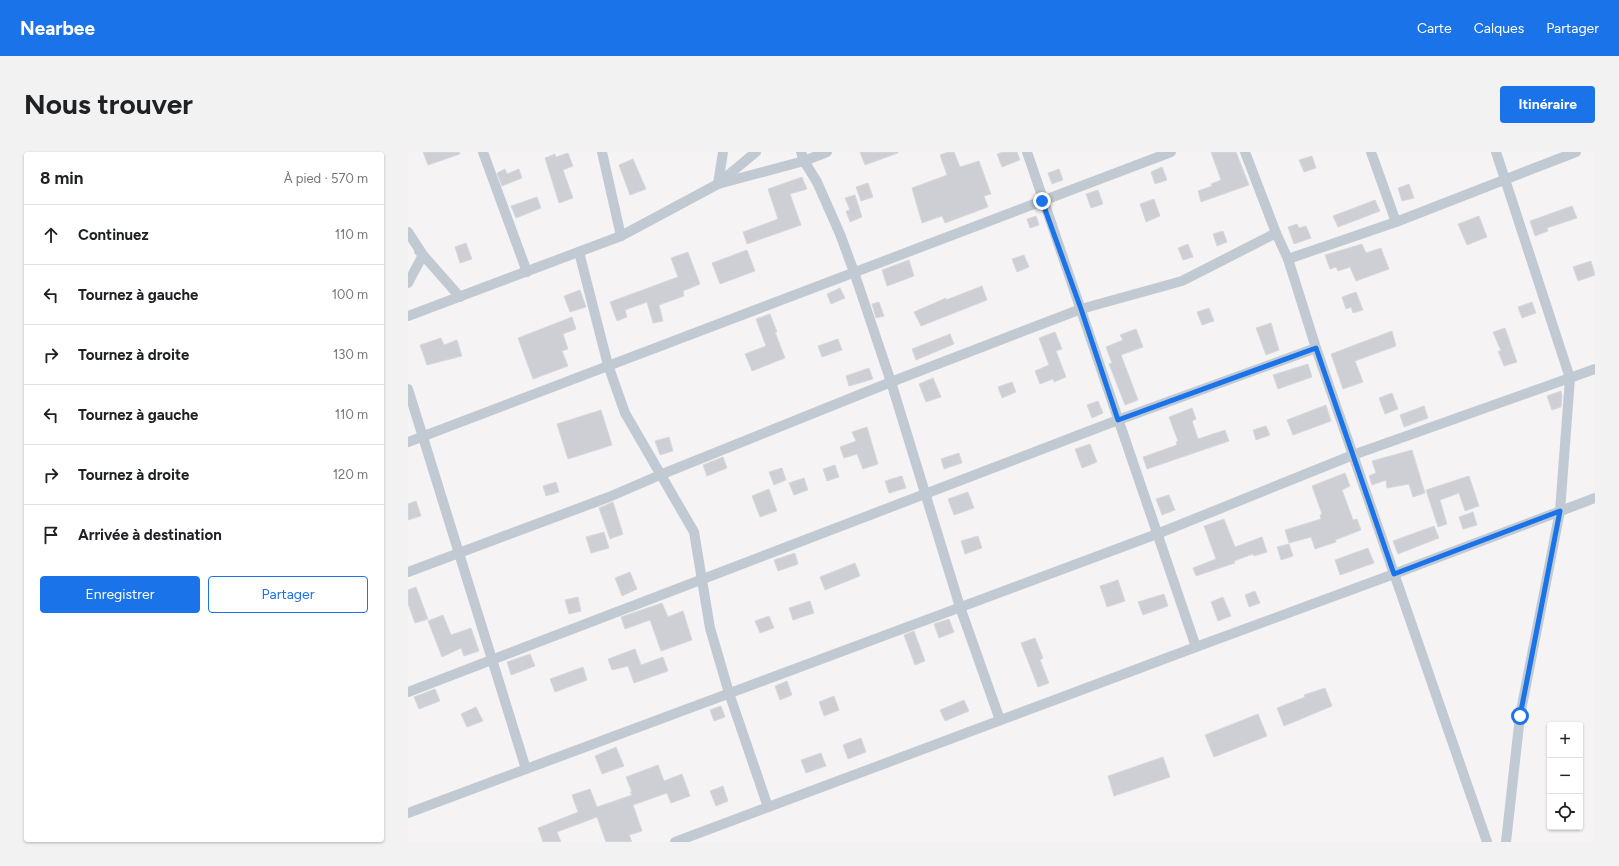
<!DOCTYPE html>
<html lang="fr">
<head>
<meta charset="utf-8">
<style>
	:root { --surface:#fff; --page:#f2f2f2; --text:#202124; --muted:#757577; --line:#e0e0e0; --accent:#1a73e8 }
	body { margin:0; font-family:Figtree,sans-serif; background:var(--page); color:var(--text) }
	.controls { position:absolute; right:12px; bottom:12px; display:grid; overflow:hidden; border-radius:4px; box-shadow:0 1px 3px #0004 }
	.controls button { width:36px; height:36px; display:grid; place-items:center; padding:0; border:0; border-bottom:1px solid var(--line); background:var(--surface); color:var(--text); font:20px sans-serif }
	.stop { position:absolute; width:12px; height:12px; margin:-9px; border:3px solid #1a73e8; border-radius:50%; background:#fff }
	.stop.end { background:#1a73e8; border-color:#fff; box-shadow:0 1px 4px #0008 }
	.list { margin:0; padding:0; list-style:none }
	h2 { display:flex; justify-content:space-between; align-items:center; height:52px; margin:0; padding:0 16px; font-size:17px }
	h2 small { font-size:13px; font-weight:400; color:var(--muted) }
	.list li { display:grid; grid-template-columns:26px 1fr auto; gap:12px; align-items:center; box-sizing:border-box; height:60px; padding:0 16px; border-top:1px solid var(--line) }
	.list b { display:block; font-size:15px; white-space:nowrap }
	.list em { font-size:13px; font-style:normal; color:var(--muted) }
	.actions { display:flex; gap:8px; padding:12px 16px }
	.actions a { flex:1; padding:9px 0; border:1px solid var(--accent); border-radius:4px; text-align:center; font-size:14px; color:var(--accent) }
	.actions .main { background:var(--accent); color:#fff }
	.icon { flex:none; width:22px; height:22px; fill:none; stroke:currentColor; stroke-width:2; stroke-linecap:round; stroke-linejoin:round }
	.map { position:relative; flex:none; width:1187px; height:690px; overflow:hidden; border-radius:4px }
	header { display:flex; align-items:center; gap:24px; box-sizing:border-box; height:56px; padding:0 20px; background:var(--accent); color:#fff }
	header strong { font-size:19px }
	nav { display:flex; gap:22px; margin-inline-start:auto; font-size:14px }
	.intro { display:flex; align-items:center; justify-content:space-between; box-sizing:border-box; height:96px; padding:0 24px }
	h1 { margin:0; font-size:28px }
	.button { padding:10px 18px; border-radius:4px; background:var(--accent); color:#fff; font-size:14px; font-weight:700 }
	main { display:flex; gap:24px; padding:0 24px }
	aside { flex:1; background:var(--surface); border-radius:4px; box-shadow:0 1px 3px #0004 }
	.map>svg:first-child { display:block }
	.building { fill:#cdcfd5; stroke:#d7d9de }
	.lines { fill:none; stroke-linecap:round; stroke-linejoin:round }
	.street { stroke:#c1cad2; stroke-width:10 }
	.route { stroke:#1a73e8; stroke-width:5 }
</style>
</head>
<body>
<header>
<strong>Nearbee</strong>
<nav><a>Carte</a><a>Calques</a><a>Partager</a></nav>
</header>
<div class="intro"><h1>Nous trouver</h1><a class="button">Itinéraire</a></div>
<main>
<aside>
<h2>8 min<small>À pied · 570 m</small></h2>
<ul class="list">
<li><svg class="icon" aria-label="ahead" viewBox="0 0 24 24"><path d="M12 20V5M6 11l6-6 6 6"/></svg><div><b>Continuez</b></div><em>110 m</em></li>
<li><svg class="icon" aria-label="left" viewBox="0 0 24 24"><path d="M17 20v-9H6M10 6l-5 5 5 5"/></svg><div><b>Tournez à gauche</b></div><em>100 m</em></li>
<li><svg class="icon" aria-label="right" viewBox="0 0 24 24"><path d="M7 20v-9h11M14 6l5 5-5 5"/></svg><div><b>Tournez à droite</b></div><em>130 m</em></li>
<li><svg class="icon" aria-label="left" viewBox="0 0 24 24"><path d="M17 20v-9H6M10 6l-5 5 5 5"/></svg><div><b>Tournez à gauche</b></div><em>110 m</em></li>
<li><svg class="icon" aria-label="right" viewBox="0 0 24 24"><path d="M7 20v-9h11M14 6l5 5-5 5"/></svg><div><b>Tournez à droite</b></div><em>120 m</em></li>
<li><svg class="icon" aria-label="arrive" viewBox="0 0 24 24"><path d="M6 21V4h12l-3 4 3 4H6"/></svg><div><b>Arrivée à destination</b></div></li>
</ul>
<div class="actions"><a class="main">Enregistrer</a><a>Partager</a></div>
</aside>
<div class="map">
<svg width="1187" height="690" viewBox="0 0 1187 690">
	<rect width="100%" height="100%" fill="#f5f3f3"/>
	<g class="building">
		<polygon points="15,0 51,0 52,2 20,13"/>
		<polygon points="452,0 490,0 490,1 457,13"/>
		<polygon points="540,0 546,0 552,15 571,9 583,42 576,44 580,55 537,71 534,64 514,71 504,36 539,23 532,3"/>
		<polygon points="595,0 609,0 612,8 594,15 589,2"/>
		<polygon points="803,0 828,0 841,33 793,50 790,39 804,34 803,32 813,28"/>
		<polygon points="160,1 165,14 155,18 165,46 151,51 137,6 147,2 148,5"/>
		<polygon points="904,4 908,16 896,20 891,8"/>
		<polygon points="225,7 238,37 222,43 211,13"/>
		<polygon points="754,15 759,28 747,32 743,20"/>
		<polygon points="97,17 99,22 111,17 114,26 94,34 89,21"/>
		<polygon points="651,17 655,28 644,32 640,21"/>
		<polygon points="394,25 399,37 382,42 393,73 339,92 335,80 370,67 360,37"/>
		<polygon points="460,31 465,45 453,49 448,35"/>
		<polygon points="1001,32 1006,46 994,49 990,36"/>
		<polygon points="690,38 695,52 683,56 678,42"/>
		<polygon points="447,43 454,65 442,70 438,59 442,58 437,46"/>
		<polygon points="129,45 133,56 108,66 103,54"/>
		<polygon points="746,47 752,64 738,70 732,52"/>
		<polygon points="967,48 972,59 930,75 925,64"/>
		<polygon points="1164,54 1169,66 1139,76 1140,79 1127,84 1122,69"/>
		<polygon points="628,64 631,73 622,76 619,67"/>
		<polygon points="1071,64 1079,85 1059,93 1050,72"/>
		<polygon points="889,72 891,76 898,74 903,86 886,92 880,75"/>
		<polygon points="815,79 819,90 809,94 805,82"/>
		<polygon points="58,91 64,107 52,111 47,95"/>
		<polygon points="780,92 785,105 775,108 770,96"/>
		<polygon points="954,92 958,101 973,96 981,117 948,129 942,115 930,119 928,115 922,117 917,103"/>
		<polygon points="339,98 347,119 312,132 304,111"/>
		<polygon points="280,100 292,132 275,139 276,144 251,153 255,169 245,171 239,150 217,158 219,165 209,169 202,150 270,125 263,106"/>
		<polygon points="616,103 621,115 609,120 604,107"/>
		<polygon points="501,108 506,124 479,134 474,118"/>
		<polygon points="1183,109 1187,123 1170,129 1165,115"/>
		<polygon points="574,134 579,148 513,174 506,160 538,146 538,148"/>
		<polygon points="432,136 437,146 423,152 419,142"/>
		<polygon points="172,138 178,155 162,160 156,144"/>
		<polygon points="948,140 955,158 945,161 943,155 938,157 934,145"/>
		<polygon points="471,150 476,164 468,166 464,152"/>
		<polygon points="1124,150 1128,161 1114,166 1110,155"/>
		<polygon points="801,156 806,169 794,173 789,160"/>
		<polygon points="362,162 369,180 367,180 377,206 344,219 337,202 358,194 348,167"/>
		<polygon points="164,165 168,177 155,182 160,197 154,199 160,214 125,227 110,186"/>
		<polygon points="863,171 871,198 858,203 848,176"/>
		<polygon points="1097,176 1109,210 1096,214 1090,199 1093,199 1085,180"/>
		<polygon points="728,177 735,195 713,203 730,248 717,253 701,212 704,211 698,195 715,188 712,183"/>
		<polygon points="984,179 988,194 947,209 955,230 935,237 923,202"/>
		<polygon points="647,180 654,197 648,199 658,225 646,230 645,227 632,232 627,219 641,213 631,186"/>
		<polygon points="542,182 546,192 508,208 504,197"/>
		<polygon points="33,186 36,193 49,188 54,204 19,213 12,193"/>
		<polygon points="430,187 434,198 414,205 410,194"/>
		<polygon points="900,212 904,225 870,237 865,223"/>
		<polygon points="461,216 465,227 441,234 438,224"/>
		<polygon points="525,226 533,245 518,250 511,232"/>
		<polygon points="604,230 608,240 594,246 590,235"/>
		<polygon points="1153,239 1154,243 1153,255 1144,258 1139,244"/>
		<polygon points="984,241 990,257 977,262 971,246"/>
		<polygon points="690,249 695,261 684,266 679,253"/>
		<polygon points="918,253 923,269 885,283 879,268"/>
		<polygon points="1016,254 1020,266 996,275 992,263"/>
		<polygon points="784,256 788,267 784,269 790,287 817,278 821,289 739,317 735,305 769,293 768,290 770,289 761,265"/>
		<polygon points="193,258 204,293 160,307 149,272"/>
		<polygon points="858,274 862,283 848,288 845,278"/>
		<polygon points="459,275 470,312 455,317 449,302 436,306 432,295 448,289 444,280"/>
		<polygon points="261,285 265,299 252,303 247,289"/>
		<polygon points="682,292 689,310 674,316 667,297"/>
		<polygon points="1004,298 1017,341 1005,345 1001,332 979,336 978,328 964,333 961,324 968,321 964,309"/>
		<polygon points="551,301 554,311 536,317 533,307"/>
		<polygon points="315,305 319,316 299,324 295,313"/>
		<polygon points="427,313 431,325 419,329 415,317"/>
		<polygon points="374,316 378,328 366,333 361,320"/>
		<polygon points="937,321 942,334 934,338 945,368 949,367 953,378 927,388 928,390 907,397 903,385 881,391 877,378 913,367 912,363 914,362 904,334"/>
		<polygon points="494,324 498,336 481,341 477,329"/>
		<polygon points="1061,324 1071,354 1057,359 1051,341 1032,348 1039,372 1030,375 1018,338"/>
		<polygon points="396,326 400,338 386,343 381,331"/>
		<polygon points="148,330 151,340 138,344 135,334"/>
		<polygon points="361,337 369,359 352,365 344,344"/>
		<polygon points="560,340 566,356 546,363 540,347"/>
		<polygon points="761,343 767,358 754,363 748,347"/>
		<polygon points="8,349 13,364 0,368 0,352"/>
		<polygon points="205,350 215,382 202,387 191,356"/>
		<polygon points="1065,360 1069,373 1055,377 1051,365"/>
		<polygon points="816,367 827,395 854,385 859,400 846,404 845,402 826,409 827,411 788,424 785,416 808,407 796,374"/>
		<polygon points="1026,374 1031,386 990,402 985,389"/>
		<polygon points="196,380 201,396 183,401 178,385"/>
		<polygon points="570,384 574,396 557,402 553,389"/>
		<polygon points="881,392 885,404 873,408 869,395"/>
		<polygon points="960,396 966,411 932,423 927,408"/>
		<polygon points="387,401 390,412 370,419 366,408"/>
		<polygon points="447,411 452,424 417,438 412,425"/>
		<polygon points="222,420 229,437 214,444 207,426"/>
		<polygon points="710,428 717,449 699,455 692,434"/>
		<polygon points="8,435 20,467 7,471 0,452 0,438"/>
		<polygon points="847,439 852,451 841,455 837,443"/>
		<polygon points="756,442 760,454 735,463 730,450"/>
		<polygon points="170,445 173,459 161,462 157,448"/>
		<polygon points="815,445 823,464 810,469 803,450"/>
		<polygon points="402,449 406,461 385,468 381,456"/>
		<polygon points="254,451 260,465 275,459 284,488 253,499 242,468 217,477 213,465"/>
		<polygon points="35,463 43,483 63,476 71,499 56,504 53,496 34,505 20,469"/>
		<polygon points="361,464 366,476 352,481 347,469"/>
		<polygon points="541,467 546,480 531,486 526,472"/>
		<polygon points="506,479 517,509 507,513 496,483"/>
		<polygon points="627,486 635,506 632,508 641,531 630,535 613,491"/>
		<polygon points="227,497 233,513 255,505 260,519 226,531 220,514 204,518 200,507"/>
		<polygon points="122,502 127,514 103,523 99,510"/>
		<polygon points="175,515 179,528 147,540 142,527"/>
		<polygon points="379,529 384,543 372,548 367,534"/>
		<polygon points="917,536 924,554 876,574 869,556 897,545 896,543"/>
		<polygon points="27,537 32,549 11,557 6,545"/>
		<polygon points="426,544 431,558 416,564 411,550"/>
		<polygon points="556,548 561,559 537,569 532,558"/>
		<polygon points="313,554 317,565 306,569 302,558"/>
		<polygon points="68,555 75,569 59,575 53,562"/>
		<polygon points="850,562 859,584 806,605 797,583"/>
		<polygon points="453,586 458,600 440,607 435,593"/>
		<polygon points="208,595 216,614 194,622 187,604"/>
		<polygon points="413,601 418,614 398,621 393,608"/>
		<polygon points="755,605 762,625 706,644 700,624"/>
		<polygon points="250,613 256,629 274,622 282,644 263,651 259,641 225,653 234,679 221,683 224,690 198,690 189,665 149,680 153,690 135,690 130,676 170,660 164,643 182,637 189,655 224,643 222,640 224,640 218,625"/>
		<polygon points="315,634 320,649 308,654 302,639"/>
	</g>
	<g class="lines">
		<g class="street">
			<polyline points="75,0 119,120"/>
			<polyline points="194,0 213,84"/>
			<polyline points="393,0 396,9 409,30 432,82 446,120 483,230 552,455 592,568"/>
			<polyline points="619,0 788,495"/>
			<polyline points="837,0 868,81 880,107 908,196 1079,690"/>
			<polyline points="963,0 988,70"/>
			<polyline points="1088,0 1162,226 1152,359 1112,564 1098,690"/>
			<polyline points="313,29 348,0"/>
			<polyline points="310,32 315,0"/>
			<polyline points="0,80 15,103 52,145"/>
			<polyline points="171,100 200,213 217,261 286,380 302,476 321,541 360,655"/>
			<polyline points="880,107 988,70 1168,0"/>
			<polyline points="0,131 15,103 11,99"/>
			<polyline points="0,164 213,84 310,32 396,9 419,0"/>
			<polyline points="0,237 118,617"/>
			<polyline points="0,290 763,0"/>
			<polyline points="0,420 201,345 252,323 483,230 673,157 774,129 868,81"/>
			<polyline points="0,540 710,268 908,196"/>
			<polyline points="0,661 749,382 945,303 1187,217"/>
			<polyline points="267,690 788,495 986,422 1187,346"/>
		</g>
	</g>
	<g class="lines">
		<polyline class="route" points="634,49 673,157 710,268 908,196 986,422 1152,359 1112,564"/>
	</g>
</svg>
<div class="controls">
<button>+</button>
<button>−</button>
<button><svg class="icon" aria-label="locate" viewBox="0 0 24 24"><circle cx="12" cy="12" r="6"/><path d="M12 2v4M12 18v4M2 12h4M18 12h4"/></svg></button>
</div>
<div class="stop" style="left:1112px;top:564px"></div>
<div class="stop end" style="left:634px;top:49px"></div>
</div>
</main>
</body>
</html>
